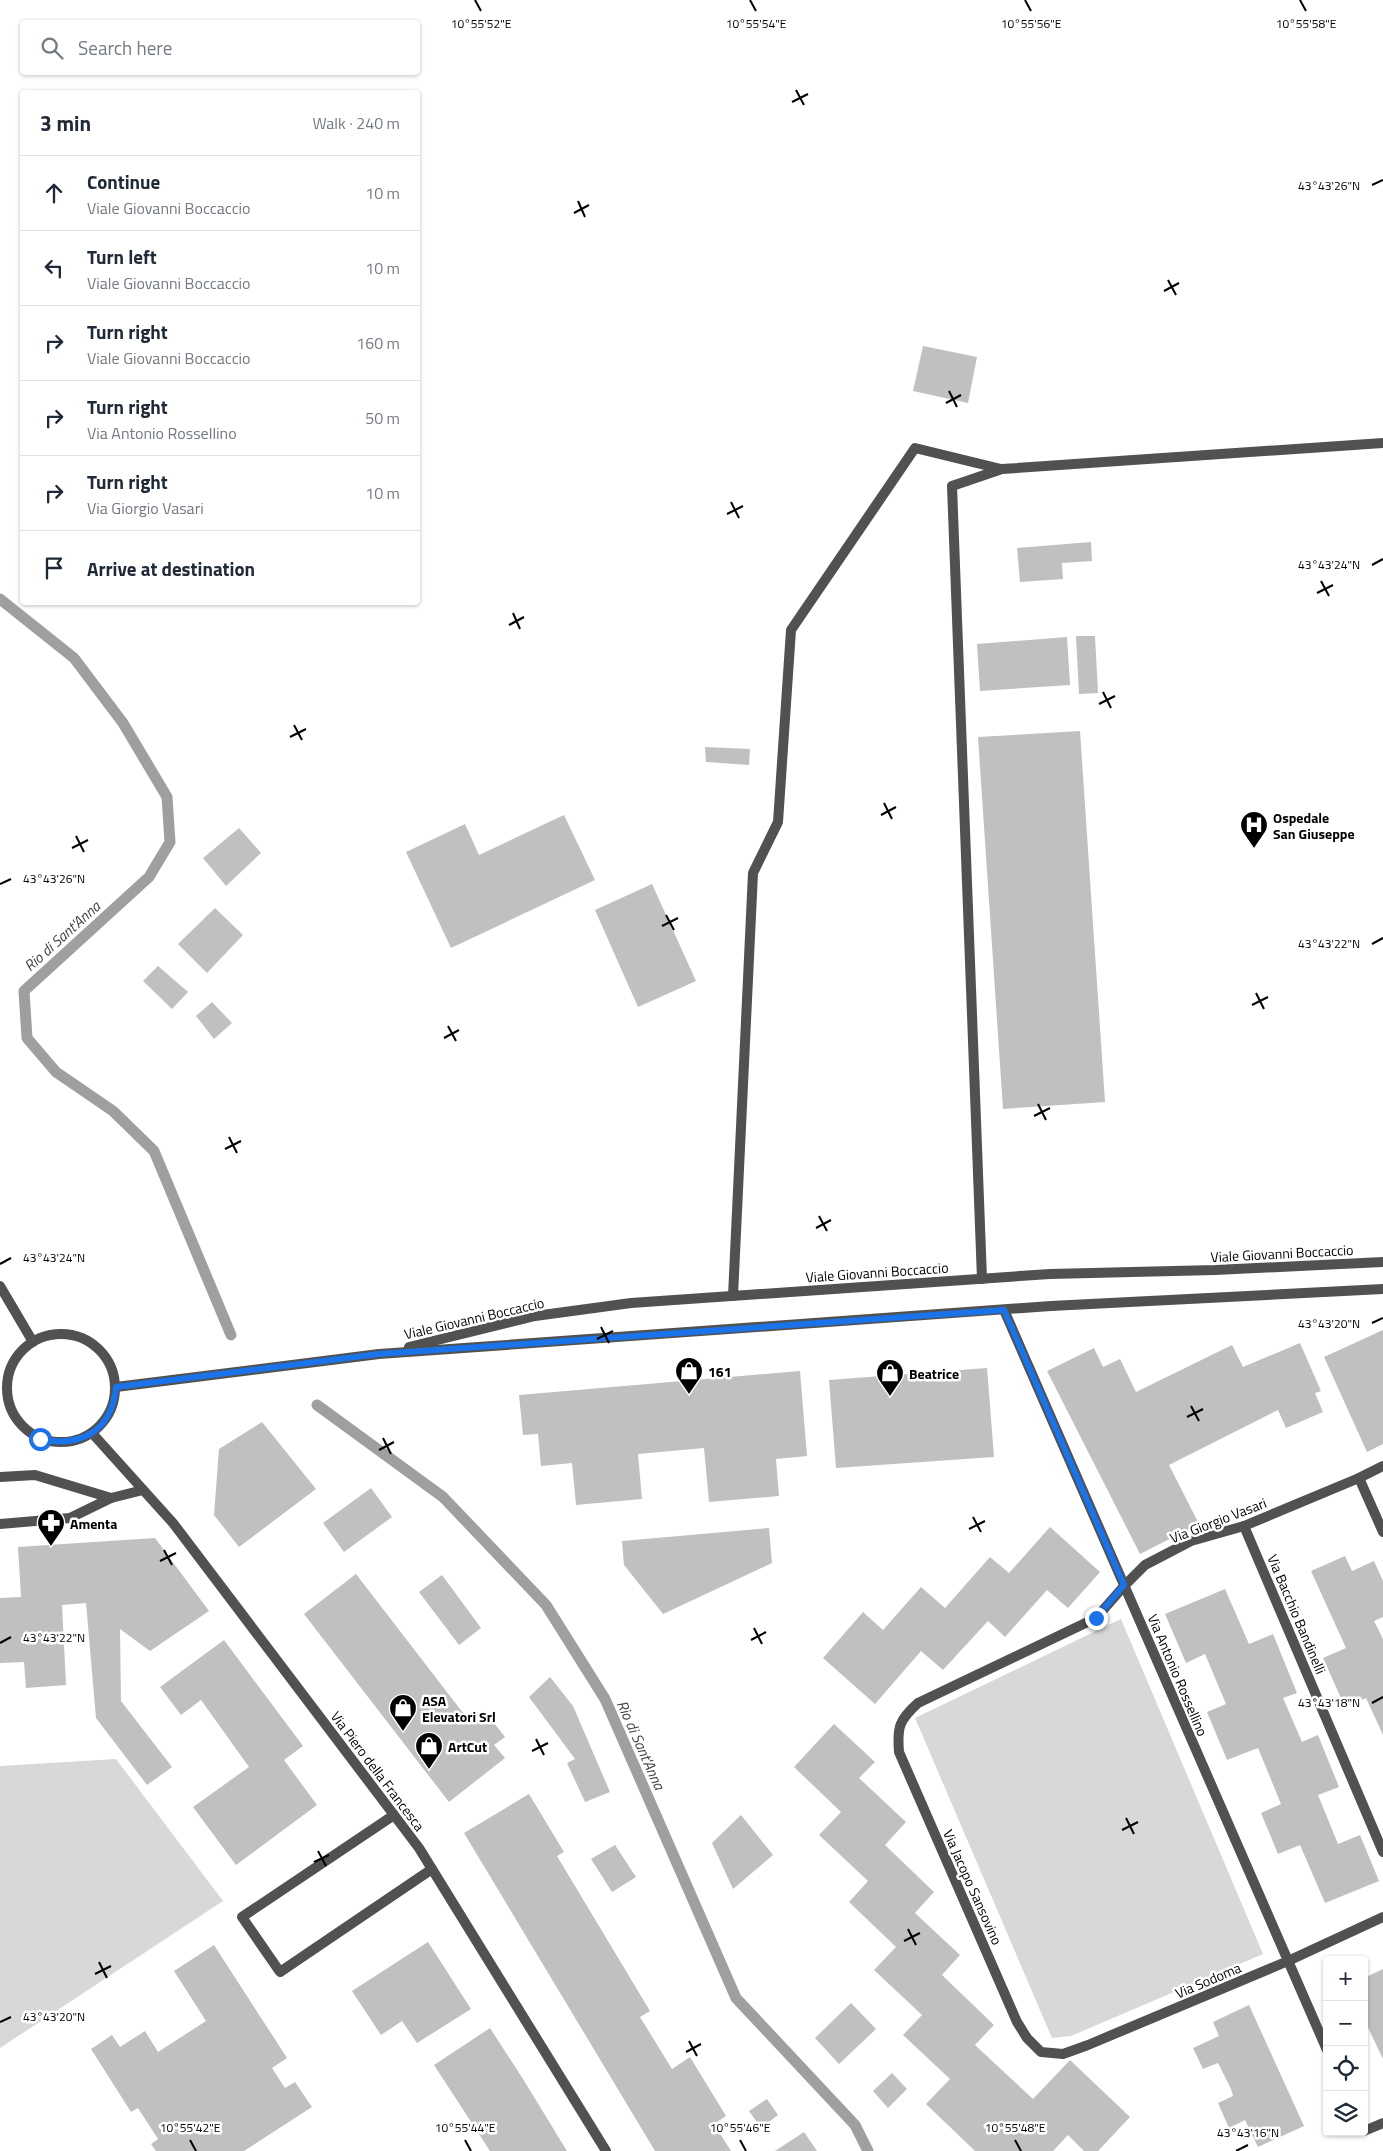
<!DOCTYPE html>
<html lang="en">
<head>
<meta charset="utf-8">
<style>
	:root { --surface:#fff; --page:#f6f6f7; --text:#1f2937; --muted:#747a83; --line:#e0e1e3 }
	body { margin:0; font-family:"Titillium Web",sans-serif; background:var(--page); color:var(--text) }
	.controls { position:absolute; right:15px; bottom:15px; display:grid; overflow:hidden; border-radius:5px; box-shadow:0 1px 4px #0004 }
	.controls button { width:45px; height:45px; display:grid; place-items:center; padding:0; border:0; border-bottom:1px solid var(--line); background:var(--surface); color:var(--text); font:25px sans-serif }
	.stop { position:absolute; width:15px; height:15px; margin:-11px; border:4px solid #1a73e8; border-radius:50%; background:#fff }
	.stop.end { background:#1a73e8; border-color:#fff; box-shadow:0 1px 5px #0008 }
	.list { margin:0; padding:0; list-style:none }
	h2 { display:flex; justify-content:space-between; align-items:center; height:65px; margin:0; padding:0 20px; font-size:21px }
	h2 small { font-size:16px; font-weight:400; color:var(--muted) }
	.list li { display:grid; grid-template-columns:32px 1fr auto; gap:15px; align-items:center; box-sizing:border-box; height:75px; padding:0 20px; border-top:1px solid var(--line) }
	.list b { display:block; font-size:19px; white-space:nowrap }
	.list p { margin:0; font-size:16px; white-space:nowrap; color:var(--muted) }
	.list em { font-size:16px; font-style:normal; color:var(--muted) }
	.icon { flex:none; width:28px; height:28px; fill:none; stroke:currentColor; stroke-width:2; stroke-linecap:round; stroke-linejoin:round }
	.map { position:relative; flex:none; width:1383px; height:2151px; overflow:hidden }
	.search { position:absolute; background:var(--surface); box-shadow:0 1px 4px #0004; left:20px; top:20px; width:400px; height:55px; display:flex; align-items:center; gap:12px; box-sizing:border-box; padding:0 18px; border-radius:5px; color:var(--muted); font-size:19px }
	.panel { position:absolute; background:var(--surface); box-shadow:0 1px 4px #0004; left:20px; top:90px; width:400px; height:515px; border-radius:5px }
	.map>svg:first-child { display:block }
	.green { fill:#d8d8d8 }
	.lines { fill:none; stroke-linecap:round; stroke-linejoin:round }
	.stream { stroke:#9f9f9f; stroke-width:11 }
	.building { fill:#c0c0c0 }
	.lane { stroke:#515151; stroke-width:10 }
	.street { stroke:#515151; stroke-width:10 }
	.route { stroke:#1a73e8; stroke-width:6 }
	.ticks { fill:none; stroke:#000; stroke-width:2 }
	.labels { text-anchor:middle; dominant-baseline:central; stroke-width:5; stroke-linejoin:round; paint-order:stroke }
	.poi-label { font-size:14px; font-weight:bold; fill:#000; stroke:#fff; text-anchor:start }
	.street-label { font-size:14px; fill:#000; stroke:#fff }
	.water-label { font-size:15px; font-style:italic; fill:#404040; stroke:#fff }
	.ticks-label { font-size:12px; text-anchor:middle; fill:#000; stroke:#fff; stroke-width:5; stroke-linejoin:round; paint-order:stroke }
</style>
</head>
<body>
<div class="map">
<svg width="1383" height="2151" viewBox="0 0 1383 2151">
	<rect width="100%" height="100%" fill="#fff"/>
	<g class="green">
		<polygon points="1121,1619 1263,1954 1071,2036 1052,2038 915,1718"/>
		<polygon points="116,1759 223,1901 0,2048 0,1766"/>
	</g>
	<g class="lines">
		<g class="stream">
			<polyline points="0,599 74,658 123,723 167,797 170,842 149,877 24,991 27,1038 56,1072 113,1111 154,1151 231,1335"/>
			<polyline points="317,1405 443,1497 546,1605 605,1699 736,1998 855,2125 868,2151"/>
		</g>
	</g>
	<g class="building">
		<polygon points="923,346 977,357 968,403 913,391"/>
		<polygon points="1091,542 1092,561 1062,563 1063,579 1020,582 1017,548"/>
		<polygon points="1076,636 1095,636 1098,693 1079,694"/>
		<polygon points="1067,637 1070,685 980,691 977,644"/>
		<polygon points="1080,731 1105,1102 1003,1109 978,737"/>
		<polygon points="705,747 750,749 749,765 706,762"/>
		<polygon points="564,815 595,880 451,948 406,852 465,824 479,855"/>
		<polygon points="239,828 261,853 226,886 203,858"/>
		<polygon points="652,884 696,981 638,1007 595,910"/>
		<polygon points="215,908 243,935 207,973 178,944"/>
		<polygon points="158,966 188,992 172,1009 143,981"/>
		<polygon points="212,1002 232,1023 214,1039 196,1016"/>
		<polygon points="1383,1330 1383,1444 1367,1452 1324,1357"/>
		<polygon points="1300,1343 1321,1391 1315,1393 1323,1412 1286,1428 1278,1410 1169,1465 1199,1524 1140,1554 1047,1371 1094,1348 1103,1367 1120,1359 1136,1392 1232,1345 1243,1367"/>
		<polygon points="987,1368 994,1457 836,1468 829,1380"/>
		<polygon points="800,1371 807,1456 776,1459 779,1496 709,1502 704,1448 638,1454 642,1499 576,1505 572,1463 541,1466 538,1434 523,1435 519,1395"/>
		<polygon points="262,1422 316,1489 239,1547 214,1515 219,1449"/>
		<polygon points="371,1488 392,1517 344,1552 323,1523"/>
		<polygon points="1050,1527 1100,1572 1068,1608 1047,1590 1005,1637 988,1621 943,1670 921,1651 875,1704 823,1658 863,1612 883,1630 921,1587 945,1608 990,1557 1009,1573"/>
		<polygon points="769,1528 772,1563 663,1614 624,1565 622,1541"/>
		<polygon points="155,1538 209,1611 150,1651 120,1629 121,1701 172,1767 147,1785 96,1718 86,1603 62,1605 66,1685 26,1688 24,1662 0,1663 0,1598 21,1597 18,1547"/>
		<polygon points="1345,1556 1352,1571 1374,1561 1383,1581 1383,1617 1374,1621 1383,1639 1383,1735 1366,1698 1345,1707 1323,1658 1346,1648 1311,1571"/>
		<polygon points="356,1574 470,1722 484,1710 505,1737 494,1745 505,1758 449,1802 304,1614"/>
		<polygon points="442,1575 481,1628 459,1645 419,1592"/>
		<polygon points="1225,1589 1249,1644 1273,1634 1297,1693 1283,1698 1302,1742 1318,1735 1339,1787 1318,1795 1338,1844 1360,1835 1379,1881 1325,1903 1300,1845 1278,1854 1261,1813 1281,1804 1258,1748 1227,1760 1207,1712 1226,1704 1205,1654 1186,1663 1165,1614"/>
		<polygon points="224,1640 303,1746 284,1760 317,1805 236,1865 193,1807 249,1767 201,1700 181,1715 160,1687"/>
		<polygon points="550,1677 573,1706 610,1792 585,1802 567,1763 575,1759 529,1697"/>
		<polygon points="834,1724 875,1762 859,1778 906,1822 885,1845 934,1892 915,1913 960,1955 942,1975 994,2025 975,2045 1033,2099 1070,2060 1130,2117 1098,2151 1084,2151 1068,2135 1053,2151 975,2151 926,2104 950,2079 903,2035 922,2015 874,1970 896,1947 849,1902 868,1881 819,1835 841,1812 794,1767"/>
		<polygon points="529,1794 564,1852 557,1856 650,2011 640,2017 672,2069 690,2057 726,2116 714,2124 731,2151 655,2151 464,1833"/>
		<polygon points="741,1815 773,1855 733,1889 712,1843"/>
		<polygon points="615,1845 636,1877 612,1892 591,1859"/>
		<polygon points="428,1942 471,2009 417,2043 402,2021 381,2035 352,1991"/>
		<polygon points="214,1945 287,2058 272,2068 285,2088 295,2082 312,2107 244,2151 156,2151 151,2144 158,2139 138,2108 131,2112 91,2049 112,2035 120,2047 145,2031 158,2052 206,2021 174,1971"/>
		<polygon points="1383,1969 1383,2059 1364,2019 1364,1978"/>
		<polygon points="851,2003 876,2029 839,2064 815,2038"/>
		<polygon points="1249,2005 1304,2126 1258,2147 1245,2120 1229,2128 1218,2103 1233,2096 1231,2089 1218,2063 1203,2069 1193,2048 1219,2036 1213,2022"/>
		<polygon points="490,2028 523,2079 567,2151 490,2151 434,2065"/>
		<polygon points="892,2073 907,2089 888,2108 873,2091"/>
		<polygon points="767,2099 778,2115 761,2128 749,2111"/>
		<polygon points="804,2132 817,2151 775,2151"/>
	</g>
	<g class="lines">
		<g class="lane">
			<polyline points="982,1279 952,486 1002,469 1383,443"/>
			<polyline points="733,1296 753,873 778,822 791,630 915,448 1001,469"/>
			<polyline points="394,1815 242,1917 280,1972 432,1869"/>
		</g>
		<g class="street">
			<polyline points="0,1286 33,1342"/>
			<polyline points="1004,1310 1327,2050"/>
			<circle cx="61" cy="1388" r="54"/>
			<polyline points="409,1347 535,1316 631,1303 1050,1274 1215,1270 1383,1262"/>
			<polyline points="116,1387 379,1354 1051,1306 1383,1289"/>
			<polyline points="92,1433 173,1523 419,1848 606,2151"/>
			<path d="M1383 1466 1359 1478 1244 1526 1191 1541 1145 1565 1125 1585 1096 1618 918 1703C899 1720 897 1727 899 1752L1017 2022 1027 2038 1041 2052 1063 2054 1088 2045 1288 1961 1383 1917"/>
			<polyline points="0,1477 35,1475 111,1498"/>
			<polyline points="1359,1478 1383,1532"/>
			<polyline points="0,1524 70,1518 111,1498 143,1490"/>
			<polyline points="1244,1526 1383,1852"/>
			<polyline points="1364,2131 1383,2123"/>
		</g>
	</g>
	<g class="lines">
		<path class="route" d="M40 1439C81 1448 112 1431 116 1387L379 1354 1004 1310 1124 1585 1096 1618"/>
	</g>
	<path class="ticks" d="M475 0 481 11M750 0 756 11M1025 0 1031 11M1300 0 1306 11M796 90 804 105M792 102 808 94M1372 185 1383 180M578 201 585 217M574 213 589 205M1168 280 1176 295M1164 291 1179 283M949 391 957 407M946 403 961 395M731 502 739 518M727 514 743 506M1372 565 1383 559M1321 581 1329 596M1317 593 1333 585M513 613 520 629M509 625 524 617M1103 692 1111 708M1099 704 1115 696M294 725 302 740M290 737 306 729M884 803 892 819M881 815 896 807M76 836 84 852M72 848 88 840M0 884 11 879M666 915 674 930M662 926 678 918M1372 944 1383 938M1256 993 1264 1009M1252 1005 1268 997M448 1026 456 1041M444 1038 459 1030M1038 1104 1046 1120M1034 1116 1050 1108M229 1137 237 1153M225 1149 241 1141M819 1216 827 1231M816 1228 831 1220M0 1264 11 1258M1372 1323 1383 1318M601 1327 609 1343M597 1339 613 1331M1191 1406 1199 1421M1187 1417 1203 1409M383 1438 391 1454M379 1450 394 1442M973 1517 981 1532M969 1529 985 1521M164 1550 172 1565M160 1561 176 1553M754 1628 762 1644M751 1640 766 1632M0 1643 11 1637M1372 1703 1383 1697M536 1739 544 1755M532 1751 548 1743M1126 1818 1134 1834M1122 1830 1138 1822M318 1851 326 1866M314 1862 329 1855M908 1929 916 1945M904 1941 920 1933M99 1962 107 1978M95 1974 111 1966M0 2022 11 2017M689 2041 697 2056M686 2052 701 2044M190 2140 196 2151M465 2140 471 2151M740 2140 746 2151M1015 2140 1021 2151M1236 2151 1248 2145"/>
	<defs>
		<symbol id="hospital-pin" viewBox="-11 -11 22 30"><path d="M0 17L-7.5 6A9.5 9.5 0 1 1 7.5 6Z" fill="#000" stroke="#fff"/><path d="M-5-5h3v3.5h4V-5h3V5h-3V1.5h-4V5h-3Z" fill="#fff"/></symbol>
		<symbol id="shop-pin" viewBox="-11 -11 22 30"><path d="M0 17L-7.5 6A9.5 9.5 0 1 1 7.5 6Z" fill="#000" stroke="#fff"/><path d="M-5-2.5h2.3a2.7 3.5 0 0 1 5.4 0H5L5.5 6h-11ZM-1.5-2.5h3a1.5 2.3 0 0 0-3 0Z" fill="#fff"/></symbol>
		<symbol id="pharmacy-pin" viewBox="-11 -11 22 30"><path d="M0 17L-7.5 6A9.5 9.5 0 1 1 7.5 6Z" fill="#000" stroke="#fff"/><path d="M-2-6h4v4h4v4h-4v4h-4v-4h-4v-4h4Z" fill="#fff"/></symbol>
	</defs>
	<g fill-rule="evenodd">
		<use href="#hospital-pin" x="1238" y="809" width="32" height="43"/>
		<use href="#shop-pin" x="673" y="1355" width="32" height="43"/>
		<use href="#shop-pin" x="874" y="1357" width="32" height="43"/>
		<use href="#pharmacy-pin" x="35" y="1507" width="32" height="43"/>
		<use href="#shop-pin" x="387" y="1692" width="32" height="43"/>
		<use href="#shop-pin" x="413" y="1730" width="32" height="43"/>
	</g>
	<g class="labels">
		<g class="poi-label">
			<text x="1273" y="817">Ospedale<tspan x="1273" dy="16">San Giuseppe</tspan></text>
			<text x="708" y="1371">161</text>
			<text x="909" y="1373">Beatrice</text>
			<text x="70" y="1523">Amenta</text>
			<text x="422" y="1700">ASA<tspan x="422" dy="16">Elevatori Srl</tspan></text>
			<text x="448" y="1746">ArtCut</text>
		</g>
		<g class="street-label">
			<text transform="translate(1282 1253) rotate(-3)">Viale Giovanni Boccaccio</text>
			<text transform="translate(877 1272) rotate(-4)">Viale Giovanni Boccaccio</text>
			<text transform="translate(474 1318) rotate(-13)">Viale Giovanni Boccaccio</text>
			<text transform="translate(1218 1520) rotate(-21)">Via Giorgio Vasari</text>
			<text transform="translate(1297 1614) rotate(67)">Via Bacchio Bandinelli</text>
			<text transform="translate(1178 1675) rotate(67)">Via Antonio Rossellino</text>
			<text transform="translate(378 1771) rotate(53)">Via Piero della Francesca</text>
			<text transform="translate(973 1887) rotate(66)">Via Jacopo Sansovino</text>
			<text transform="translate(1208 1980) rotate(-23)">Via Sodoma</text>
		</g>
		<g class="water-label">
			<text transform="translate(62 936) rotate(-42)">Rio di Sant'Anna</text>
			<text transform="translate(641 1745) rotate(66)">Rio di Sant'Anna</text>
		</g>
	</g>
	<g class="ticks-label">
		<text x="481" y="28">10°55'52"E</text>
		<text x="756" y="28">10°55'54"E</text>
		<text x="1031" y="28">10°55'56"E</text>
		<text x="1306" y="28">10°55'58"E</text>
		<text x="1329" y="190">43°43'26"N</text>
		<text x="1329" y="569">43°43'24"N</text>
		<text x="54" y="883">43°43'26"N</text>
		<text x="1329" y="948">43°43'22"N</text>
		<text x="54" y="1262">43°43'24"N</text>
		<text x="1329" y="1328">43°43'20"N</text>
		<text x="54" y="1642">43°43'22"N</text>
		<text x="1329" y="1707">43°43'18"N</text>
		<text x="54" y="2021">43°43'20"N</text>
		<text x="190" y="2132">10°55'42"E</text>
		<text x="465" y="2132">10°55'44"E</text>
		<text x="740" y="2132">10°55'46"E</text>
		<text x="1015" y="2132">10°55'48"E</text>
		<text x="1248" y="2137">43°43'16"N</text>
	</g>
</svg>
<div class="controls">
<button>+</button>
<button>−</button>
<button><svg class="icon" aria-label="locate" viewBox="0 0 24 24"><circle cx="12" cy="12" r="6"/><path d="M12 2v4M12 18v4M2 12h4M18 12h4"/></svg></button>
<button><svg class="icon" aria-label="layers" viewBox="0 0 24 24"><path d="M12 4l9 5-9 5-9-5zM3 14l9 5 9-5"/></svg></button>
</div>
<div class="stop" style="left:40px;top:1439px"></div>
<div class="stop end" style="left:1096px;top:1618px"></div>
<div class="search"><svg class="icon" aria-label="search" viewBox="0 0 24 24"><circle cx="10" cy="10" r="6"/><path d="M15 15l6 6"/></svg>Search here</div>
<section class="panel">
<h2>3 min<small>Walk · 240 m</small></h2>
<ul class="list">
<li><svg class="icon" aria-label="ahead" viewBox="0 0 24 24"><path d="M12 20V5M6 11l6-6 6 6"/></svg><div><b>Continue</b><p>Viale Giovanni Boccaccio</p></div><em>10 m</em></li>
<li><svg class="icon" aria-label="left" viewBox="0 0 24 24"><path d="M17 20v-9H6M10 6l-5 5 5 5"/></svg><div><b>Turn left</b><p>Viale Giovanni Boccaccio</p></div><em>10 m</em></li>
<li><svg class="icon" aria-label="right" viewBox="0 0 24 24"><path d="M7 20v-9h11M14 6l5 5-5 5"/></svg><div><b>Turn right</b><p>Viale Giovanni Boccaccio</p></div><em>160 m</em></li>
<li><svg class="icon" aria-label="right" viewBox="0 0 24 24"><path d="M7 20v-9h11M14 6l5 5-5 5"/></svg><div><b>Turn right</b><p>Via Antonio Rossellino</p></div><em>50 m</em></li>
<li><svg class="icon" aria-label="right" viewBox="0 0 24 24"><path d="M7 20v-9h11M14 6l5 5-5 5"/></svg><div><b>Turn right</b><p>Via Giorgio Vasari</p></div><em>10 m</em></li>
<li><svg class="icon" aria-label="arrive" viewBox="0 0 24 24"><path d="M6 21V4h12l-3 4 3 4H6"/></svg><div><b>Arrive at destination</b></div></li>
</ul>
</section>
</div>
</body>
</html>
